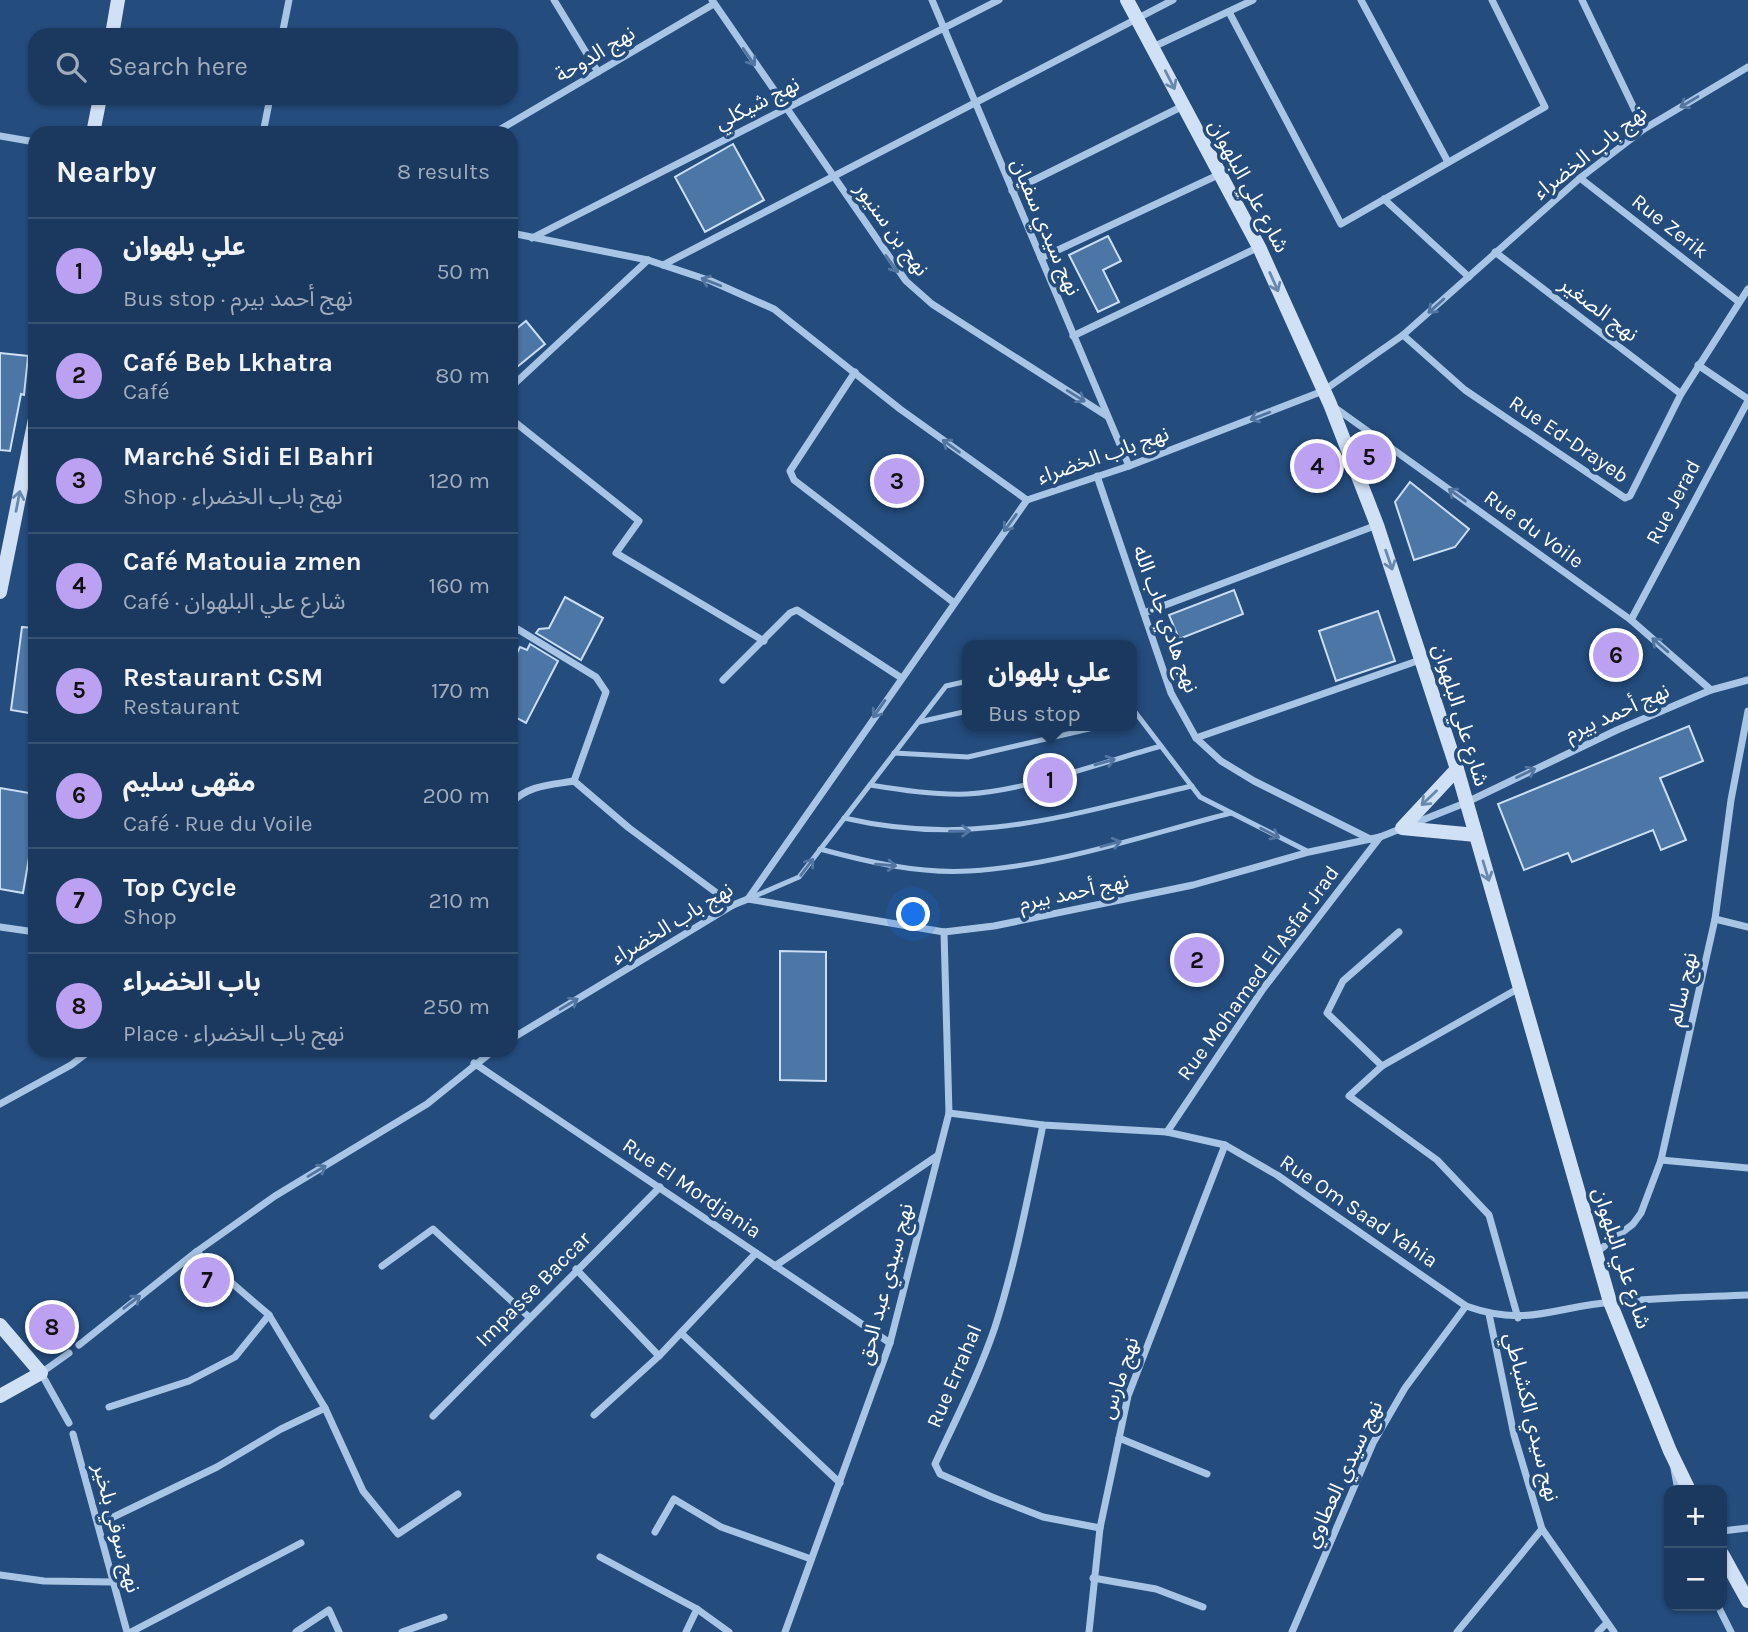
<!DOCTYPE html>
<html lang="en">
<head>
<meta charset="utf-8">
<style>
	:root { --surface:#1b395e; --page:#244064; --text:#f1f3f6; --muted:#a0acbc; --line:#395373; --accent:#bca0f2 }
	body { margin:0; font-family:Karla,"Noto Sans Arabic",sans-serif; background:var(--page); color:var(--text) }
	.controls { position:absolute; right:21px; bottom:21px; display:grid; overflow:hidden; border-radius:14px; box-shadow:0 2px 5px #0004 }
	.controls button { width:63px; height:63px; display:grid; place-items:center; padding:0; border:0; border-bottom:2px solid var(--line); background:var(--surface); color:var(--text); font:35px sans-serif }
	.you { position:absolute; left:914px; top:915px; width:24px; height:24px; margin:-18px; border:5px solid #fff; border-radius:50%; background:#1a73e8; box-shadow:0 0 0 10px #1a73e833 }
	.badge { display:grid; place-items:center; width:46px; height:46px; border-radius:50%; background:var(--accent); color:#111; font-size:23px; font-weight:700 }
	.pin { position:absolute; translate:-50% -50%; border:4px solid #fff; box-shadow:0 2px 7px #0006 }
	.popup { position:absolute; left:962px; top:640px; width:175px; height:91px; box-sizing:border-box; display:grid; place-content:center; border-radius:14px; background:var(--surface); filter:drop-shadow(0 2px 5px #0005); font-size:23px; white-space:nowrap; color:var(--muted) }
	.popup b { font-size:26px; color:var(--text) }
	.popup::after { content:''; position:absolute; left:50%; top:100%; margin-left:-14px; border:14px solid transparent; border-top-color:var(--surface) }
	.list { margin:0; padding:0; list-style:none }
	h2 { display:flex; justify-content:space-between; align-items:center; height:91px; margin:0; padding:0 28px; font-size:30px }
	h2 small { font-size:23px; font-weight:400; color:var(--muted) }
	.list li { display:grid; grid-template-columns:46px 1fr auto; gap:21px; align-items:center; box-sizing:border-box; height:105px; padding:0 28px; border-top:2px solid var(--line) }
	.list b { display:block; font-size:26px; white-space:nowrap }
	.list p { margin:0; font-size:23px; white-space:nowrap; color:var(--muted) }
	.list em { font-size:23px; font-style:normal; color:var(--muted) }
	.icon { flex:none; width:38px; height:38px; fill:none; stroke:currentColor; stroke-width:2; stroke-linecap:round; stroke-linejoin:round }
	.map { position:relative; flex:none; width:1748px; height:1632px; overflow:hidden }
	.search { position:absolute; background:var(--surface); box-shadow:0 2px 5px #0004; left:28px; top:28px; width:490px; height:77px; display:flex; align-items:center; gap:18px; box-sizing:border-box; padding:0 24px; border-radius:21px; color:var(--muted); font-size:26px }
	.panel { position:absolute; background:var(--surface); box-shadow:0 2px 5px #0004; left:28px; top:126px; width:490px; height:931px; border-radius:21px }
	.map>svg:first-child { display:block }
	.building { fill:#4c76a5; stroke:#cbdef4; stroke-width:2 }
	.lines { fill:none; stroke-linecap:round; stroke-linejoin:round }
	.lane { stroke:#a8c5e5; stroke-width:5 }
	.street { stroke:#a8c5e5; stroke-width:7 }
	.secondary { stroke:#d1e1f5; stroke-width:14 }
	.oneway { stroke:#5276a1 }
	.oneway2 { stroke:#6988ad }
	.labels { text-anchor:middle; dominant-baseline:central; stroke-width:7; stroke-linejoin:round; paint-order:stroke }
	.street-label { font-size:21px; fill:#fff; stroke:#244c7d }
</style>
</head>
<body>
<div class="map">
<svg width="1748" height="1632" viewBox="0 0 1748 1632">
	<rect width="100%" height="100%" fill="#244c7d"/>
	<g class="building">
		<polygon points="733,144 764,200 705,232 675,177"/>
		<polygon points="1108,236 1121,261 1103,270 1119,302 1098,312 1069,255"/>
		<polygon points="526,321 545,344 511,372 511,333"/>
		<polygon points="0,353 28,356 24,395 21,394 10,451 0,450"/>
		<polygon points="1410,482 1469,529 1455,547 1414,560 1395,502"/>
		<polygon points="1234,590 1243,614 1179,639 1169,615"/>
		<polygon points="565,597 603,618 581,660 536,633 539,629 549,628"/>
		<polygon points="1378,611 1395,661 1336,681 1319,631"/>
		<polygon points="22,627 35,628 35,714 11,710"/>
		<polygon points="530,644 558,661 526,723 511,715 511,665 520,647 527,650"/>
		<polygon points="1689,726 1703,761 1660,778 1686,840 1661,850 1653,830 1572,862 1568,853 1524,870 1498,804"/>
		<polygon points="0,788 35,794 35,822 23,893 0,889"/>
		<polygon points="780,951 826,952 826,1081 780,1080"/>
	</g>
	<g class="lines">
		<g class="lane">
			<polyline points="1132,708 1200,797 1309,852"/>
			<polyline points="919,722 968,711"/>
			<polyline points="894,753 968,757 1102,726"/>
			<path d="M870 785C901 790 934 795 967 794 1026 791 1103 762 1161 746"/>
			<path d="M844 818C973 848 1067 815 1192 786"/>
			<path d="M820 849C868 862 919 874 969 871 1058 866 1145 835 1231 813"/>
			<polyline points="748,899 799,877 946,686 968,681"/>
		</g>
		<g class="street">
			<polyline points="554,0 598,72"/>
			<polyline points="712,0 906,281 932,304 1107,416"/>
			<polyline points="932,0 1129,466"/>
			<polyline points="1361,0 1448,162"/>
			<polyline points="1582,0 1644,129"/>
			<polyline points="1229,12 1341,224 1545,107 1492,0"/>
			<polyline points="282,35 289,0"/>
			<polyline points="1153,47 1253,0"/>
			<polyline points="263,133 270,98"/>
			<polyline points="494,133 712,5"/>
			<polyline points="0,136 35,142"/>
			<polyline points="1580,178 1739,302"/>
			<polyline points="1012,191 1183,106"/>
			<polyline points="1384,199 1469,277"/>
			<polyline points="511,233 648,260 711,281 774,309 900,409 1027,500"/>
			<polyline points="532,238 999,0"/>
			<polyline points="1495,252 1681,394"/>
			<polyline points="1041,258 1218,175"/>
			<polyline points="663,265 1173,0"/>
			<polyline points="1403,335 1465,390 1625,498 1630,496 1681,394 1748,289"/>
			<polyline points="1073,336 1259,247"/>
			<polyline points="1698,365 1748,399"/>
			<polyline points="855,372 790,471 794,480 953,602"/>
			<polyline points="511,387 648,260"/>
			<polyline points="1334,407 1631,620 1711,690"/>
			<polyline points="511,419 639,521 616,553 764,641"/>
			<polyline points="1097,476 1171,693 1196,738 1221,761 1254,781 1370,839"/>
			<polyline points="1144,613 1377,525"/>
			<polyline points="1631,620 1748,401"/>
			<polyline points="511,625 596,677 606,692 574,781 629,828 733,905"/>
			<polyline points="723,680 790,613 797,610 900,677"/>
			<polyline points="1196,738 1420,660"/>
			<path d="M511 803C528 785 551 785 574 781"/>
			<polyline points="748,899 944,932 994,926 1193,885 1309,852 1380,837 1465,803 1617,730 1711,690 1748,680"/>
			<polyline points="1715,919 1748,927"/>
			<polyline points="0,927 35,932"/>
			<polyline points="511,1039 733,905 748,899 1027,500 1129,466 1323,391 1403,335 1580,178 1644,129 1748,67"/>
			<polyline points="474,1063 890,1343"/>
			<polyline points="1382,1066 1327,1013 1343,981 1399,932"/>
			<polyline points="0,1104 71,1065 91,1050"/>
			<path d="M949 1113 1043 1125 1167 1132 1225 1145 1277 1175 1466 1306C1528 1328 1555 1306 1614 1302 1658 1298 1703 1297 1748 1295"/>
			<path d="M1043 1125C1029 1192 1016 1261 995 1327 979 1374 956 1419 935 1464L940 1474 992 1497 1043 1517 1100 1528"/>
			<polyline points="1167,1132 1263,989 1380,837"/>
			<polyline points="1661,1160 1748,1168"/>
			<polyline points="196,1252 269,1315 325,1408 363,1491 398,1534 458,1494"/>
			<polyline points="1597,1252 1633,1224 1641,1213 1661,1160 1715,919 1731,800 1748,711"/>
			<polyline points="382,1266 433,1229 529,1317"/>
			<polyline points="775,1266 937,1156"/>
			<polyline points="576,1269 659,1356"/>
			<polyline points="1489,1314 1514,1435 1542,1529 1614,1632"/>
			<polyline points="1518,1318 1489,1215 1437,1160 1349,1096 1382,1066 1521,987"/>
			<polyline points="681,1333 840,1483"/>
			<polyline points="79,1345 196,1252 275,1196 427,1104 494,1050"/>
			<polyline points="69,1353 41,1373 69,1423"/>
			<polyline points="109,1407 189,1381 235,1357 269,1315"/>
			<polyline points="594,1415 659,1356 756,1253"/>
			<polyline points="433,1416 660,1187"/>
			<polyline points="73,1434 127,1632"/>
			<polyline points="1119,1438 1207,1474"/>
			<polyline points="1674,1469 1678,1490"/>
			<polyline points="99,1524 217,1467 281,1429 325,1408"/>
			<polyline points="1722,1531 1748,1528"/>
			<polyline points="655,1532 674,1499 721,1527 811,1559"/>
			<polyline points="600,1557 697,1609 729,1632"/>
			<polyline points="0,1575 44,1581 113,1582"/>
			<polyline points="1093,1578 1156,1589 1203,1607"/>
			<polyline points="1718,1606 1731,1632"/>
			<polyline points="131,1632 301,1543"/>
			<polyline points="296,1632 329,1610 339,1632"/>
			<polyline points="402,1632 444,1617"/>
			<polyline points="686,1632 697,1609"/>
			<polyline points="785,1632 890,1343 949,1113 944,932"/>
			<polyline points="1089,1632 1100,1528 1128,1396 1225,1145"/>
			<polyline points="1292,1632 1373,1443 1405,1388 1466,1306"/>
			<polyline points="1457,1632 1542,1529"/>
			<polyline points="1598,1632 1607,1623"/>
		</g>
		<g class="secondary">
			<polyline points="1127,0 1259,247 1330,404 1377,525 1457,769 1610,1302 1670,1451 1689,1490"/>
			<polyline points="112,35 118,0"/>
			<polyline points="93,133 100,98"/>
			<polyline points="0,592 35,419"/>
			<polyline points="1457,769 1402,828 1476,835"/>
			<polyline points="0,1325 41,1373 0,1396"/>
			<polyline points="1722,1554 1748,1601"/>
		</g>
	</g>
	<defs><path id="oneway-shaft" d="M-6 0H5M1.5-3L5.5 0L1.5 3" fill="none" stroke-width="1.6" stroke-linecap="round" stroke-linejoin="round" transform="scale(1.75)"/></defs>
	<g class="oneway">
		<use href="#oneway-shaft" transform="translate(749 57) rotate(55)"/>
		<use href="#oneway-shaft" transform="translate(1689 102) rotate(149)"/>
		<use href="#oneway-shaft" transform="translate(892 264) rotate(54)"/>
		<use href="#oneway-shaft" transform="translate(711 282) rotate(-159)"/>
		<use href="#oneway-shaft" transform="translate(1436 306) rotate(138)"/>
		<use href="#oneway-shaft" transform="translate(1076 396) rotate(32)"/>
		<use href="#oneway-shaft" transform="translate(1260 416) rotate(159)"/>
		<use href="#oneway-shaft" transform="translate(951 446) rotate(-144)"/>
		<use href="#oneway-shaft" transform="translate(1457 495) rotate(-144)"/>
		<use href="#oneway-shaft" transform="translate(1010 523) rotate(126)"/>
		<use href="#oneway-shaft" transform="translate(1660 645) rotate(-139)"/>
		<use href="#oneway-shaft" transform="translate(879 709) rotate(125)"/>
		<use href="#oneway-shaft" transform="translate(1105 762) rotate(-16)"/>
		<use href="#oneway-shaft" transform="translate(1526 773) rotate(-26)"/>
		<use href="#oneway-shaft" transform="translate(960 831) rotate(-1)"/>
		<use href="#oneway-shaft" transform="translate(1270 833) rotate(27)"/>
		<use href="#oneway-shaft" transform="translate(1111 844) rotate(-15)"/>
		<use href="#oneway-shaft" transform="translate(886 865) rotate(5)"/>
		<use href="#oneway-shaft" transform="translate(807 867) rotate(-53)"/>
		<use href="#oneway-shaft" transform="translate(569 1004) rotate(-31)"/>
		<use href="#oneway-shaft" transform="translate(317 1171) rotate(-31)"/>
		<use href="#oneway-shaft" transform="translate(132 1302) rotate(-38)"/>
	</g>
	<g class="oneway2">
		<use href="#oneway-shaft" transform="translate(1170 80) rotate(63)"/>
		<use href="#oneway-shaft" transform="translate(1274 282) rotate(66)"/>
		<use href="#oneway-shaft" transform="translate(18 501) rotate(-79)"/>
		<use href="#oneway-shaft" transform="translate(1389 560) rotate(71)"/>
		<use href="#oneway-shaft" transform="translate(1429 798) rotate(136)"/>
		<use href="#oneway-shaft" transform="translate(1486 871) rotate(73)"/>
	</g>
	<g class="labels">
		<g class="street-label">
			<text transform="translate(595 54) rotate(-31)">نهج الدوحة</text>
			<text transform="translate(757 103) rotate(-27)">نهج شيكلي</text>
			<text transform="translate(1590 152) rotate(-38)">نهج باب الخضراء</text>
			<text transform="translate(1249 186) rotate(62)">شارع علي البلهوان</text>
			<text transform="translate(1670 226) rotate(38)">Rue Zerik</text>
			<text transform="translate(1046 227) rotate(67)">نهج سيدي سفيان</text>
			<text transform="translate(892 229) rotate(54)">نهج بن سنيور</text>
			<text transform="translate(1599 309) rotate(37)">نهج الصغير</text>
			<text transform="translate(1569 439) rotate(34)">Rue Ed-Drayeb</text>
			<text transform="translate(1103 455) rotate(-19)">نهج باب الخضراء</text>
			<text transform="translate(1673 502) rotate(-62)">Rue Jerad</text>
			<text transform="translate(1534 529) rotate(36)">Rue du Voile</text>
			<text transform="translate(1166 619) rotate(70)">نهج هادي جاب الله</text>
			<text transform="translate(1617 712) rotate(-24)">نهج أحمد بيرم</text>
			<text transform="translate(1461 715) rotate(73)">شارع علي البلهوان</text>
			<text transform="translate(1074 892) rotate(-12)">نهج أحمد بيرم</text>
			<text transform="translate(672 923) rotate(-31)">نهج باب الخضراء</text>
			<text transform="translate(1258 973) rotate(-54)">Rue Mohamed El Asfar Jrad</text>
			<text transform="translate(1682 989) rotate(-77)">نهج سالم</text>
			<text transform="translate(692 1188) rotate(34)">Rue El Mordjania</text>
			<text transform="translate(1359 1211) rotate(34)">Rue Om Saad Yahia</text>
			<text transform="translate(1622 1258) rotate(72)">شارع علي البلهوان</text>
			<text transform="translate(885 1284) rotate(-75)">نهج سيدي عبد الحق</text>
			<text transform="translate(533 1289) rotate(-45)">Impasse Baccar</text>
			<text transform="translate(954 1376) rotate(-67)">Rue Errahal</text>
			<text transform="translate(1119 1378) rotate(-72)">نهج مارس</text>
			<text transform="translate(1532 1417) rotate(76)">نهج سيدي الكشباطي</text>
			<text transform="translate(1343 1474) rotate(-65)">نهج سيدي العطاوي</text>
			<text transform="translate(117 1528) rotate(75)">نهج سوقي بلخير</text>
		</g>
	</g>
</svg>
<div class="controls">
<button>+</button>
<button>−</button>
</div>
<div class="you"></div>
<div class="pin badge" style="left:1050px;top:780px">1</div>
<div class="popup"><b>علي بلهوان</b>Bus stop</div>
<div class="pin badge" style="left:1197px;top:960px">2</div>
<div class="pin badge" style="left:897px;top:481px">3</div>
<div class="pin badge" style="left:1317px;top:466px">4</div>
<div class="pin badge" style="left:1369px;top:457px">5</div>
<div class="pin badge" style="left:1616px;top:655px">6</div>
<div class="pin badge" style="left:207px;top:1280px">7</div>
<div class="pin badge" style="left:52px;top:1327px">8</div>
<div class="search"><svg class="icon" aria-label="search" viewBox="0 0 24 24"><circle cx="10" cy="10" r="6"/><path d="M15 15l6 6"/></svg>Search here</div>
<section class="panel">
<h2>Nearby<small>8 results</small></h2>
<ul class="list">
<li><span class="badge">1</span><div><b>علي بلهوان</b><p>Bus stop · نهج أحمد بيرم</p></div><em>50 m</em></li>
<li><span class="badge">2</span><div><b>Café Beb Lkhatra</b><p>Café</p></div><em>80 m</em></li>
<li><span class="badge">3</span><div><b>Marché Sidi El Bahri</b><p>Shop · نهج باب الخضراء</p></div><em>120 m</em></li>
<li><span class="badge">4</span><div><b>Café Matouia zmen</b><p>Café · شارع علي البلهوان</p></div><em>160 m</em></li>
<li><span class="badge">5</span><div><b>Restaurant CSM</b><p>Restaurant</p></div><em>170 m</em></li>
<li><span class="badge">6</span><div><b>مقهى سليم</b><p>Café · Rue du Voile</p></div><em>200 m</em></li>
<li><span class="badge">7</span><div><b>Top Cycle</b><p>Shop</p></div><em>210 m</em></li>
<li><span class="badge">8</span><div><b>باب الخضراء</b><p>Place · نهج باب الخضراء</p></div><em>250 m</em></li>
</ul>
</section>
</div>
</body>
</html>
